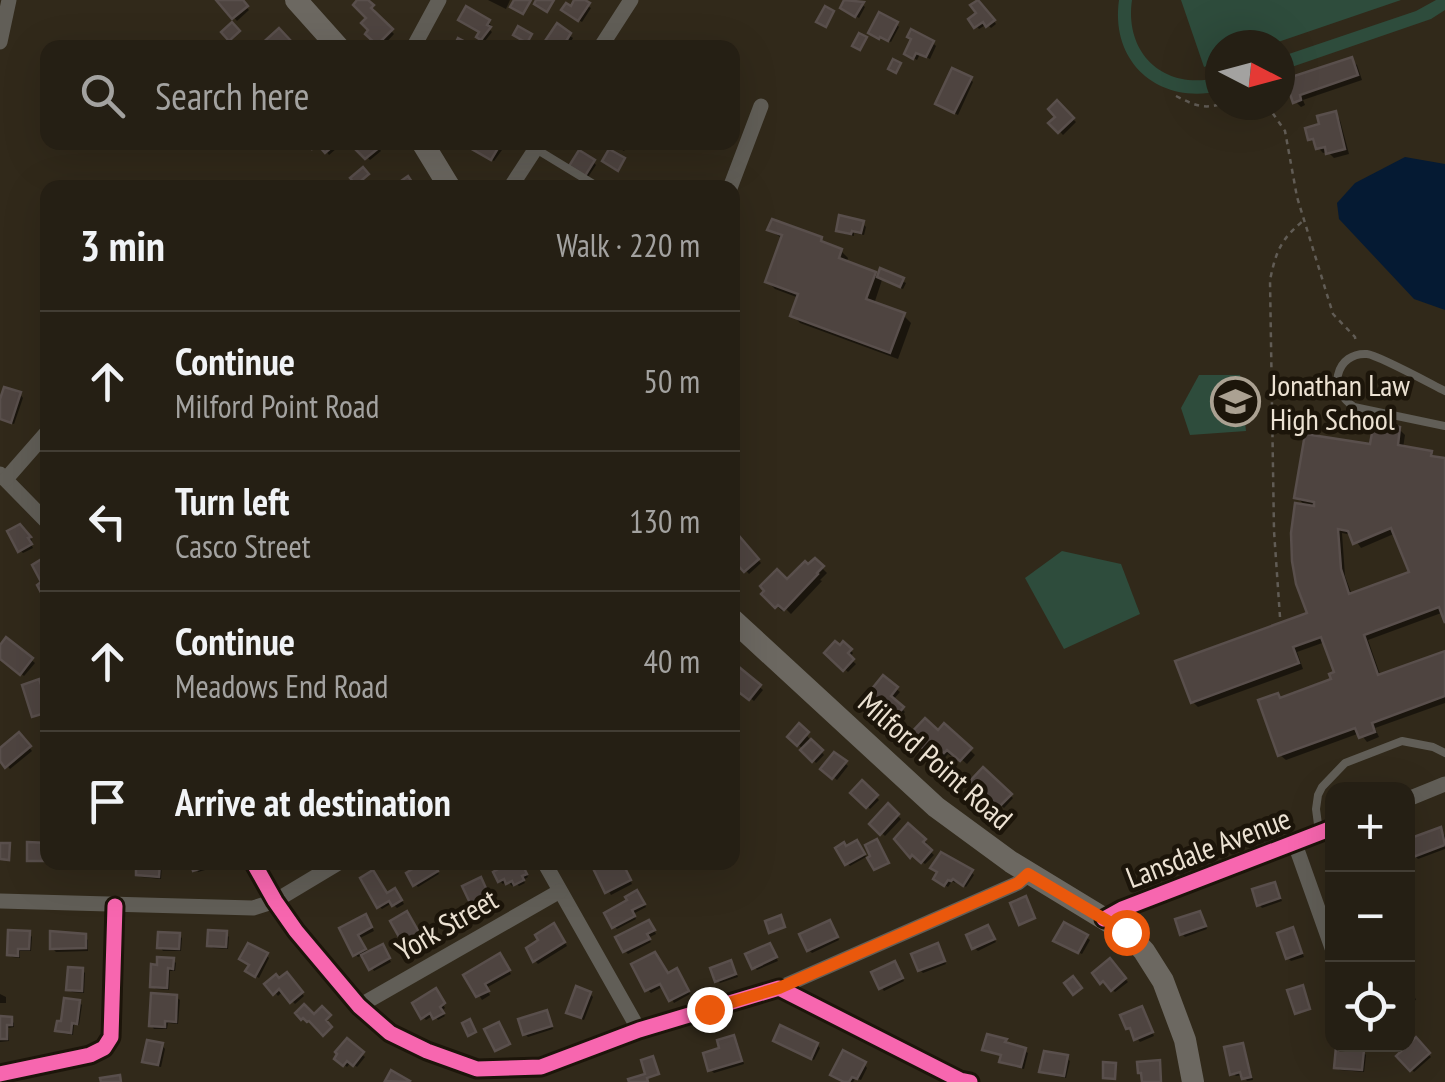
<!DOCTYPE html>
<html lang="en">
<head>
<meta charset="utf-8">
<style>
	:root { --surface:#251f14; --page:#312c22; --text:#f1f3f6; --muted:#a3a2a0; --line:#423d34 }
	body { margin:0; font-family:"PT Sans Narrow",sans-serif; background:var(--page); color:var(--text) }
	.controls { position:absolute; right:30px; bottom:30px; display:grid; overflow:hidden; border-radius:20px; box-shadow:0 10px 40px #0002 }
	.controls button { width:90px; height:90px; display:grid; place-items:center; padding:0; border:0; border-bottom:2px solid var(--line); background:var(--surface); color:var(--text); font:50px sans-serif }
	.compass { position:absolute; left:1205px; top:30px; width:90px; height:90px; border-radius:50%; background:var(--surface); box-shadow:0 10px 40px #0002; rotate:96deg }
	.stop { position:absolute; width:30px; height:30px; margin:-22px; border:8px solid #ea580c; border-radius:50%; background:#fff }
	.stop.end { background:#ea580c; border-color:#fff; box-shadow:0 2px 10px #0008 }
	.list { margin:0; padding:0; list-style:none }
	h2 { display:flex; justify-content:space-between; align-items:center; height:130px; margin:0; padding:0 40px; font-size:42px }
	h2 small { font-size:32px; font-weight:400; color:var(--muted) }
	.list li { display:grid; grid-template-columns:65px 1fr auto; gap:30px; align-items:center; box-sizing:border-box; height:140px; padding:0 40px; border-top:2px solid var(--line) }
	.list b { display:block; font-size:38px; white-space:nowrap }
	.list p { margin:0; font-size:32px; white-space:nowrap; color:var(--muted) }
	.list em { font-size:32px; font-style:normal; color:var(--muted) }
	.icon { flex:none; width:55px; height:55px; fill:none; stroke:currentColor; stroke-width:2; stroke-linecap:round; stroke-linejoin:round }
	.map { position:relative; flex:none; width:1445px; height:1082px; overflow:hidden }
	.search { position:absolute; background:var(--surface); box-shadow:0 10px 40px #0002; left:40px; top:40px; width:700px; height:110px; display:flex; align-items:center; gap:25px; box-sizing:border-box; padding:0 35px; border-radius:20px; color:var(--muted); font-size:38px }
	.panel { position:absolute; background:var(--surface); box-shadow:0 10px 40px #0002; left:40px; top:180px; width:700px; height:690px; border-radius:20px }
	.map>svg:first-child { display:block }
	.green { fill:#2e4c3c }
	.water { fill:#051a33 }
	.shadow { fill:#0007; fill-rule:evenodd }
	.building { fill:#4e4440; stroke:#594f4c; stroke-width:2.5; fill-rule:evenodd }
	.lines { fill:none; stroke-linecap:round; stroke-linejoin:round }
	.path { stroke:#615c55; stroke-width:2.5; stroke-dasharray:5 5; stroke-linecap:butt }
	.lane { stroke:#615e57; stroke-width:8 }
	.street { stroke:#615e57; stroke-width:15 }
	.secondary { stroke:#6c6861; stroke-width:22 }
	.cycleway-casing { stroke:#1c150a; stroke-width:21 }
	.cycleway { stroke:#f766af; stroke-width:15 }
	.route { stroke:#ea580c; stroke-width:12 }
	.labels { text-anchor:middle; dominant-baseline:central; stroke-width:9; stroke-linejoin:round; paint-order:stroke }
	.poi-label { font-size:30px; fill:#ece2d3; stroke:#1c150a; text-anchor:start }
	.street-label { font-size:30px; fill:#ece2d3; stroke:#1c150a }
</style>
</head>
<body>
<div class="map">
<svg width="1445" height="1082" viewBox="0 0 1445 1082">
	<rect width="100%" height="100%" fill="#31291a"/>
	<g class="green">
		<path d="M1119 0H1132C1124 55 1166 92 1220 77V91C1159 105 1110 63 1119 0Z"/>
		<polygon points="1181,0 1401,0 1269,45 1220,45 1220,61 1204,67"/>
		<polygon points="1436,0 1445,0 1445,10 1431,19 1280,71 1280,57 1416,11"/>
		<polygon points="1199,375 1240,375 1246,431 1190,435 1181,408"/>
		<polygon points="1062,551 1121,564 1140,614 1064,649 1025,578"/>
	</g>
	<polygon class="water" points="1405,157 1445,164 1445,310 1414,299 1339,219 1337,203 1355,183"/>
	<g class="shadow">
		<polygon points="219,0 240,0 249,10 237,21"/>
		<polygon points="360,0 365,0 375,10 372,12 394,34 382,47 369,34 370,18"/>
		<polygon points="488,0 510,0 506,9"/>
		<polygon points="577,0 591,8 582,22 567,13"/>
		<polygon points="845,0 856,0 865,7 859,18 846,11"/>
		<polygon points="982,5 996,24 991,28 987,24 979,29 971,20"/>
		<polygon points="488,22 491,25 489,29 492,32 485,41 479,36"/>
		<polygon points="896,24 899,27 891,42 874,36"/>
		<polygon points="557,27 573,38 567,48 558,48"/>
		<polygon points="933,43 936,46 930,59 920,54 917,60 907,54"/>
		<polygon points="1351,60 1357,65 1362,80 1303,100 1305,105 1301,107 1295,101 1289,81"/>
		<polygon points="970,79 973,82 958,115 941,106"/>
		<polygon points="1057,104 1076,122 1063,135 1052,123 1058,117"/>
		<polygon points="1335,114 1340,120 1349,154 1334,158 1328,152 1323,153 1310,139"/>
		<polygon points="310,142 344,142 329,155 322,146 317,150"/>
		<polygon points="374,142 381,151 370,160 357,147"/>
		<polygon points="476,142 502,142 499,147 502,150 494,161 477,150"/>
		<polygon points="601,142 630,142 630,143 624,151 613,144 610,148"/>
		<polygon points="593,162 596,165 588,177 575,168"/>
		<polygon points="863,224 866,227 864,235 854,233 854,236 841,233 838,230"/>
		<polygon points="770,230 820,239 827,245 841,251 848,258 846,264 874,274 879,279 882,271 906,283 903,289 882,280 874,304 903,315 911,323 898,359 800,323 793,315 799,298 775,289 767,281 783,239"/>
		<polygon points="20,394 23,398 14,424 0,419 0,404"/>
		<path d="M1399 429 1405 435 1403 448 1431 453 1436 458 1445 460V616L1444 612 1368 640 1381 677 1445 653V703L1375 728 1379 737 1367 742 1360 733 1286 760 1280 755 1281 700 1334 681 1337 674 1325 642 1297 652 1303 669 1198 707 1193 702 1310 615 1307 508 1297 497ZM1342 533 1352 535 1361 548 1396 533 1413 573 1352 595 1345 576Z"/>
		<polygon points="20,527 32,540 30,542 33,548 23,553 20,550"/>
		<polygon points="734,533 761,563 749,574 732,556"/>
		<polygon points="815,561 827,573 820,580 822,581 791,614 785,608 782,611 765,594 787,583"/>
		<polygon points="6,641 35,663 24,676 0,657 0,649"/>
		<polygon points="844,644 853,653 849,658 856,664 848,672 827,653"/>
		<polygon points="740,671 763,690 754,701 732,684"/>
		<polygon points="883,678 900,692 893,700 905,712 898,720 869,696"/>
		<polygon points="945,726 975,755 967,764 954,753 951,756 948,754 941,762 913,735 938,734"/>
		<polygon points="799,727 824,755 816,763 791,737"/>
		<polygon points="19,735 32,751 10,769 0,757 0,751"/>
		<polygon points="835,755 848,766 837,780 823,769"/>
		<polygon points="983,771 1013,798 1004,808 974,781"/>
		<polygon points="863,784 879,800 870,809 854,793"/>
		<polygon points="888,807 901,819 885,836 872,824"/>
		<polygon points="908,826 927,843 924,846 934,855 925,864 917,857 915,859 897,839"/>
		<polygon points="1441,830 1445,836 1445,849 1418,859 1415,856"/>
		<polygon points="860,846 866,857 850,866 847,863 846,848"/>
		<polygon points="77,862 115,862 107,863 107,868 80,867"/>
		<polygon points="139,862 162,862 161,879 141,877 138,874"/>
		<polygon points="193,862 218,862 219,866 198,872"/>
		<polygon points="592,862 621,862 632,884 611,895"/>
		<polygon points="521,864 528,877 523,880 525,883 519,886 516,883 512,886 507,881 503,884 500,881"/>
		<polygon points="434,865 439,874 418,887 415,884"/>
		<polygon points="971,872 974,875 966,887 956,880 955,883 952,881 948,887 939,881"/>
		<polygon points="483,883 490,899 481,904 476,905 472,902"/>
		<polygon points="1274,884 1282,901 1262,908 1259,904"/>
		<polygon points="398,894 404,904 397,908 392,903 382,909 379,906 387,895"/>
		<polygon points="640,896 646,907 633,914 636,919 617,929 614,926"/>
		<polygon points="1200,913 1207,929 1185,937 1182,934"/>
		<polygon points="409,917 421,938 408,946 405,943"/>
		<polygon points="368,920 374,931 360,938 368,954 385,950 391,962 374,971 364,954 358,957 355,954 342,929"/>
		<polygon points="830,922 839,940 812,953 809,950"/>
		<polygon points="652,926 656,934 648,938 651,942 628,954 625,951"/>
		<polygon points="988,928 996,942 978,951 974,948"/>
		<polygon points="556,929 567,946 538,964 535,961"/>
		<polygon points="1292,930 1304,957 1291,961 1288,958"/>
		<polygon points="29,933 32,937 31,951 20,951 20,958 12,957 9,954"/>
		<polygon points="226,934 229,937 228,949 213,948 210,945"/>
		<polygon points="178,935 182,938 181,951 163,951 160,947"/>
		<polygon points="85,937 88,940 88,951 56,952 52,948"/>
		<polygon points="1086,937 1090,940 1082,954 1056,941"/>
		<polygon points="938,946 946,964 923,973 920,970"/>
		<polygon points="772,949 778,961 757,970 754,967"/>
		<polygon points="656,954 668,976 680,974 690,994 674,1003 664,986 651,993 648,990"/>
		<polygon points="266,955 269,958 259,978 251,974"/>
		<polygon points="503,959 511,974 486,988 490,995 482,1000 467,976"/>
		<polygon points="173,960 176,963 175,971 170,971 169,990 156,989 153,986"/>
		<polygon points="1110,961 1128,982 1115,992 1095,973"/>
		<polygon points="731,963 738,977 720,983 717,980"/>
		<polygon points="895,964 904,981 884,991 881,987"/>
		<polygon points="82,970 85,973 84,993 72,992 69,989"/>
		<polygon points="287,975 304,996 295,1004 283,991 278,996 268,984 279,981"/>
		<polygon points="1408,980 1416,1000 1408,1002"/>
		<polygon points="0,983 0,994 6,997 6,1003 0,1003"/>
		<polygon points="435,992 445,1008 441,1011 445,1016 438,1020 434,1015 426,1020 423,1017"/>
		<polygon points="590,994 593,997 584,1020 572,1015 569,1012"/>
		<polygon points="176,997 180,1000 178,1024 168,1023 167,1029 154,1029 151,1025"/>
		<polygon points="79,1002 82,1005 79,1025 74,1025 73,1035 61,1033 58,1030"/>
		<polygon points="1142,1009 1154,1036 1140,1042 1128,1028"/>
		<polygon points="546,1013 553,1029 528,1037 525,1034"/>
		<polygon points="0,1019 11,1020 14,1023 14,1027 8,1028 9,1041 0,1042"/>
		<polygon points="734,1037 737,1041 744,1064 714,1073 711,1070 722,1050"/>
		<polygon points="1005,1041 1028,1053 1024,1069 1005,1064 1002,1061 1004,1056 988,1052 985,1049"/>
		<polygon points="1416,1041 1431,1057 1414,1072 1399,1056"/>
		<polygon points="347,1042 365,1057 357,1067 351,1062 347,1067 337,1058"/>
		<polygon points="779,1044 817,1045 820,1048 814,1060"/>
		<polygon points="162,1045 165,1049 161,1067 148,1064 145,1061"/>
		<polygon points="1242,1045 1245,1049 1253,1080 1247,1081 1243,1075 1236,1076 1233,1073"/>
		<polygon points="1363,1052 1366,1055 1364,1072 1340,1070 1337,1067"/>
		<polygon points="1066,1058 1070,1061 1066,1078 1045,1074 1042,1071"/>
		<polygon points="864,1064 867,1068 861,1080 856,1078 853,1082 845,1082"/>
	</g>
	<g class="building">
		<polygon points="216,0 243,0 248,6 232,19"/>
		<polygon points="357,0 368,0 374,5 371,8 393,29 377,45 365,34 368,30 361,23 366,18 353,5"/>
		<polygon points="514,0 531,0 523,14 510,7"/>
		<polygon points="536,0 554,0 547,12 534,4"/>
		<polygon points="574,0 585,0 590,3 578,21 561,10 566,3 571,6"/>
		<polygon points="844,0 864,2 855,17 840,8"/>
		<polygon points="978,0 995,20 986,27 983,22 974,28 968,19 976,13 970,5"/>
		<polygon points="466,6 490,20 487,25 491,27 481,40 476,37 479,32 458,20"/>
		<polygon points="825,6 834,11 826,27 816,22"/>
		<polygon points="879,12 898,22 888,41 880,37 879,39 868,33"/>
		<polygon points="232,22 240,31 229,41 221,32"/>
		<polygon points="557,23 571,33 562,48 555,48 545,41"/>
		<polygon points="518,26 532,34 527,43 513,35"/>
		<polygon points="279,28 291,41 284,48 257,48"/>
		<polygon points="911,29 934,41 926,57 916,53 913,59 904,54 911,39 907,37"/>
		<polygon points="859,33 867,37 860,50 852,46"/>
		<polygon points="458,38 475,47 475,48 453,48"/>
		<polygon points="1352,57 1358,75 1300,95 1301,100 1293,103 1285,79"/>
		<polygon points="893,59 901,63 896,73 888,69"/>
		<polygon points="952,68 972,77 954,113 935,104"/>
		<polygon points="1057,100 1074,118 1058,133 1048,123 1055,117 1048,109"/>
		<polygon points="1336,111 1345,149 1326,154 1325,147 1316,149 1313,139 1308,140 1305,128 1319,124 1317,116"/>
		<polygon points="307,142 338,142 325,153 318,145 312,149"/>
		<polygon points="354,142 377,142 380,147 365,159 353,147 356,145"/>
		<polygon points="474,142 497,142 500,145 491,160 470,148"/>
		<polygon points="609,149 625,158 618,171 602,161"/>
		<polygon points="579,150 595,160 585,176 569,166"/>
		<polygon points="363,167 369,174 356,185 350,178"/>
		<polygon points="408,176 416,188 391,188"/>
		<polygon points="839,215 864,221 861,233 852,231 851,234 836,231"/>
		<polygon points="772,219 822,237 821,241 842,249 839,258 876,272 866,299 905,313 890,353 790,316 798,294 765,282 782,235 767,230"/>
		<polygon points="880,268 904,278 900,287 877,277"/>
		<polygon points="4,387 21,392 11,423 0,419 0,399"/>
		<path d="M1374 422 1400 427 1398 445 1432 451 1431 456 1445 458V623L1439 607 1364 635 1378 675 1445 651V696L1372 723 1375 732 1359 738 1355 728 1278 756 1258 700 1278 693 1280 698 1331 679 1329 674 1334 672 1321 637 1293 647 1299 663 1191 703 1175 661 1307 613 1296 584 1292 561 1291 533 1295 503 1314 506V502L1294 498 1305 434 1370 444ZM1391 528 1409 572 1349 594 1341 569 1338 529 1348 531 1353 544Z"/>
		<polygon points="20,524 31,537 28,538 32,544 18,552 7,531"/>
		<polygon points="734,530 759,559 744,572 732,559"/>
		<polygon points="48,555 48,596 44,598 37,585 41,582 32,565"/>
		<polygon points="815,558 824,566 817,573 818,574 784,610 778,605 775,608 761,594 764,591 760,586 777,569 787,579 805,561 808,564"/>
		<polygon points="6,637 33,658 20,675 0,659 0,645"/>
		<polygon points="835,641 840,645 843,641 852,649 848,653 854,659 843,671 824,653"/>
		<polygon points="739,667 761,685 749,700 732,687 732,676"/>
		<polygon points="883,675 898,687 891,696 904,707 894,719 866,696"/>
		<polygon points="39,679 48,704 48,712 32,717 22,685"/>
		<polygon points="925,718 938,730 944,723 972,748 960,761 947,750 944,753 942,751 934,759 909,735"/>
		<polygon points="799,723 809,732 797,746 787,737"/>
		<polygon points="19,732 31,746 5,768 0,761 0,748"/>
		<polygon points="811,739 823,750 812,762 800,750"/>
		<polygon points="834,752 847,761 832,779 820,769"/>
		<polygon points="983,767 1012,794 999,807 970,781"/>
		<polygon points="862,780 878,795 866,808 850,793"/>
		<polygon points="888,803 899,814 880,835 869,824"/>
		<polygon points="908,823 926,839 923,842 932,850 921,863 912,855 910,858 894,839"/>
		<polygon points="1441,827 1445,845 1413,857 1408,839"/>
		<polygon points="877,839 889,863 874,870 867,858 870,856 865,845"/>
		<polygon points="857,840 865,854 845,865 835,848 844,842 846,846"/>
		<polygon points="27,842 48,843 48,861 27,861"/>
		<polygon points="0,843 10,843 9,860 0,859"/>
		<polygon points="941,852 973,870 963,886 953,879 951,881 948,880 944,886 933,879 937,872 930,868"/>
		<polygon points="136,862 160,862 159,877 136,875"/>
		<polygon points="190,862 218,862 218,863 193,871"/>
		<polygon points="424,862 433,862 438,871 413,886 406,873"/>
		<polygon points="510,862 521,862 527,874 522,876 524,880 514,885 512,881 506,884 504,879 498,882 493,872"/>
		<polygon points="590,862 622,862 631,880 605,893"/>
		<polygon points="373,870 387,893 395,888 402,900 392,906 389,901 377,908 360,878"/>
		<polygon points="481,877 489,895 477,903 476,901 470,903 462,886"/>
		<polygon points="1275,882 1280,898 1257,906 1252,889"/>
		<polygon points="637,890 645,904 632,910 635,916 612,928 604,913 627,900 625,897"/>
		<polygon points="1026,896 1035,918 1019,925 1010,903"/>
		<polygon points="407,911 420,934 403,944 390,921"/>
		<polygon points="1200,911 1206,926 1180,935 1175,919"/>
		<polygon points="366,914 372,927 358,935 366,949 353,956 339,928"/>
		<polygon points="781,915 785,927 769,933 765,921"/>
		<polygon points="649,920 655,930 647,934 650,939 623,952 615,937"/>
		<polygon points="830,920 838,937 807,951 799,934"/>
		<polygon points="1064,922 1088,935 1078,953 1053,941"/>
		<polygon points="554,923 565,942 533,962 526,948 538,940 535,935"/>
		<polygon points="988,925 995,939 972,949 966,935"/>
		<polygon points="1293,927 1302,953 1286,959 1277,933"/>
		<polygon points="8,930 30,931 29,949 18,949 18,956 7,955"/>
		<polygon points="208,930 227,931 226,947 207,946"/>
		<polygon points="50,931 86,934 86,948 50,949"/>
		<polygon points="158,932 180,933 179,949 157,948"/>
		<polygon points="248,943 268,953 255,977 245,971 249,965 239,959"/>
		<polygon points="770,943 777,957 752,969 745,954"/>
		<polygon points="938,943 945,961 918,971 911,954"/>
		<polygon points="383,944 390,958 369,970 361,955"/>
		<polygon points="655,952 668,973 677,968 689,991 669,1001 660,984 645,991 631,964"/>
		<polygon points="500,953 510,970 485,984 489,991 476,997 463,975"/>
		<polygon points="157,957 174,958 173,969 168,968 167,988 150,987 151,964 157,965"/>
		<polygon points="1110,958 1126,978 1111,991 1103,981 1100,984 1092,973"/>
		<polygon points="731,960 736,974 715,982 710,968"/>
		<polygon points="895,961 903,978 879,989 871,972"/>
		<polygon points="68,967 83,968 82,991 66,990"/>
		<polygon points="287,972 303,992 290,1003 279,989 273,995 264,984 276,974 279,978"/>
		<polygon points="1073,976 1082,988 1073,995 1064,983"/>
		<polygon points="1303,985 1310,1009 1295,1014 1287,990"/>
		<polygon points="576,986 591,992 581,1018 566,1013"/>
		<polygon points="436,988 445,1003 440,1007 444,1013 433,1019 430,1013 421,1019 412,1003"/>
		<polygon points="151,993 177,995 176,1022 165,1021 165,1027 149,1026"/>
		<polygon points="64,998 80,1000 77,1024 72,1023 71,1033 55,1031 57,1021 61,1021"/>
		<polygon points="304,1004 314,1014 322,1006 331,1015 326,1020 332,1027 323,1036 309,1021 307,1022 303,1018 301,1020 295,1013"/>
		<polygon points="1142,1006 1153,1032 1134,1040 1130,1028 1126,1029 1120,1015"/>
		<polygon points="547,1010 552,1026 523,1035 518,1019"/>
		<polygon points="0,1016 12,1017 12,1025 7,1025 7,1039 0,1039"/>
		<polygon points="470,1019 476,1032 468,1036 462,1023"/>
		<polygon points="499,1022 510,1044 495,1051 484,1029"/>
		<polygon points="780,1025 818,1043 811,1059 773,1041"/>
		<polygon points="987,1034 1007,1039 1005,1042 1026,1048 1021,1067 999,1062 1001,1055 982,1050"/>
		<polygon points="734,1035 742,1061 708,1071 703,1053 719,1048 717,1040"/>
		<polygon points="1416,1037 1430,1053 1410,1071 1396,1056"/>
		<polygon points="347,1038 364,1052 353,1066 347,1061 343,1066 334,1059 337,1054 335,1052"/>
		<polygon points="147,1040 163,1043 158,1065 142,1062"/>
		<polygon points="1243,1043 1251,1077 1242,1079 1240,1072 1230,1075 1224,1047"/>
		<polygon points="1336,1047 1364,1050 1362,1070 1334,1068"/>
		<polygon points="843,1050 866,1062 857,1079 852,1077 849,1082 844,1082 830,1075"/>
		<polygon points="1044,1051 1068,1055 1064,1076 1039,1072"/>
		<polygon points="653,1056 659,1074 647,1078 648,1082 629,1082 628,1079 645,1074 641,1060"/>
		<polygon points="1160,1060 1161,1082 1142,1082 1141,1073 1138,1073 1137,1062"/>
		<polygon points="1103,1062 1116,1063 1115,1079 1103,1078"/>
		<polygon points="391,1070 410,1081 409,1082 385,1081"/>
		<polygon points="120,1075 121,1082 101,1082 100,1078"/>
	</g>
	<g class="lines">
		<g class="path">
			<path d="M1176 96C1192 104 1203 110 1220 104"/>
			<polyline points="1267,105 1285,131 1297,197 1333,314 1355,337 1356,344"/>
			<path d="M1280 617 1274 531 1270 280C1276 252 1280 240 1303 221"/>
		</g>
		<g class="lane">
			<polyline points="536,149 600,188"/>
			<path d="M1445 391C1431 384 1378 355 1367 354 1353 353 1341 361 1338 375 1335 389 1343 399 1354 407L1445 426"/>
			<polyline points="1319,832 1316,809 1318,795 1322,787 1345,763 1402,741 1433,747 1445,753"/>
		</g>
		<g class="street">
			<polyline points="0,42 9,0"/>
			<polyline points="413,48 439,0"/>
			<polyline points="600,48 631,0"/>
			<polyline points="510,188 540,142"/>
			<polyline points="730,188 761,106"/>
			<polyline points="0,474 48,523"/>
			<polyline points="6,479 48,431"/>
			<polyline points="1408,799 1445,784"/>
			<polyline points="1295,844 1332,948"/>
			<polyline points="253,862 275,901 296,931 359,1006 390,1033 427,1051 477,1069 541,1067 639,1030 779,988 960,1080 970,1082"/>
			<polyline points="544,862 639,1030"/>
			<polyline points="0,901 253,908 275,901 340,862"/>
			<polyline points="1104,919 1122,909 1332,828"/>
			<polyline points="779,988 1018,883 1029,874"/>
			<polyline points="359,1006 560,891"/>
			<polyline points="0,1074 90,1055 104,1048 111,1037 115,906"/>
		</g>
		<g class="secondary">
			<polyline points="296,0 339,48"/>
			<polyline points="422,142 450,188"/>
			<polyline points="732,619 936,807 1011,862 1126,932 1144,951 1163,981 1185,1040 1193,1082"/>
		</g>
		<defs>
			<g id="cycleway">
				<polyline points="253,862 275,901 296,931 359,1006 390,1033 427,1051 477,1069 541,1067 639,1030 779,988 960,1080 970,1082"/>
				<polyline points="1104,919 1122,909 1332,828"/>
				<polyline points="0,1074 90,1055 104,1048 111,1037 115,906"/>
			</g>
		</defs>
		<use href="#cycleway" class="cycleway-casing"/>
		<use href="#cycleway" class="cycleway"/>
	</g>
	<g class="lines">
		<polyline class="route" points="709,1009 779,988 1018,883 1028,874 1126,932"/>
	</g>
	<defs>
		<symbol id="school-ring" viewBox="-11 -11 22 22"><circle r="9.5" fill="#1c150a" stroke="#aba192" stroke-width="1.5"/><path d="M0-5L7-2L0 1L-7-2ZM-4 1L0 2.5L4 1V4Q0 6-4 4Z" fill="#aba192"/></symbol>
	</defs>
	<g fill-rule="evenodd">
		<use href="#school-ring" x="1208" y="374" width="55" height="55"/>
	</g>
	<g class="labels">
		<g class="poi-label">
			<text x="1270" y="384">Jonathan Law<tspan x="1270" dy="34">High School</tspan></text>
		</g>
		<g class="street-label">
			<text transform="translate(936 760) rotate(41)">Milford Point Road</text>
			<text transform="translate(1208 847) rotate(-21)">Lansdale Avenue</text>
			<text transform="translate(446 924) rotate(-30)">York Street</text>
		</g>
	</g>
</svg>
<div class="controls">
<button>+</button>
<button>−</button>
<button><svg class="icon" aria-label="locate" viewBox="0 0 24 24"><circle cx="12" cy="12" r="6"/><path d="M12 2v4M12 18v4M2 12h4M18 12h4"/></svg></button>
</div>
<svg class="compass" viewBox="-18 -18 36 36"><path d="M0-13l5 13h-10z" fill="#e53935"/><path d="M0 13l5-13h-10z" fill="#a3a2a0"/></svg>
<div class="stop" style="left:1126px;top:932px"></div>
<div class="stop end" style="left:709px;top:1009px"></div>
<div class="search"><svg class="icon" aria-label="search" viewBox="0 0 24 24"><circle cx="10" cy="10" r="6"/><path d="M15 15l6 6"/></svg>Search here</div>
<section class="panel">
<h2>3 min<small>Walk · 220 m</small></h2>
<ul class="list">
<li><svg class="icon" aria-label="ahead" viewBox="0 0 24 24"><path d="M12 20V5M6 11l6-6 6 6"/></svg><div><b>Continue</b><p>Milford Point Road</p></div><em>50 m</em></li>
<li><svg class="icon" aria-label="left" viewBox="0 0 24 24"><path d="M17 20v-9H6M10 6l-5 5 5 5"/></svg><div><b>Turn left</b><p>Casco Street</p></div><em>130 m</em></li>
<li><svg class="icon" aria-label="ahead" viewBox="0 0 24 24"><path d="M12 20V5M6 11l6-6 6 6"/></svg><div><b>Continue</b><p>Meadows End Road</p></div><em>40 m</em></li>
<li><svg class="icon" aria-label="arrive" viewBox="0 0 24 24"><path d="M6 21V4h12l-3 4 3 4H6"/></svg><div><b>Arrive at destination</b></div></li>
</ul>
</section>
</div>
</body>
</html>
